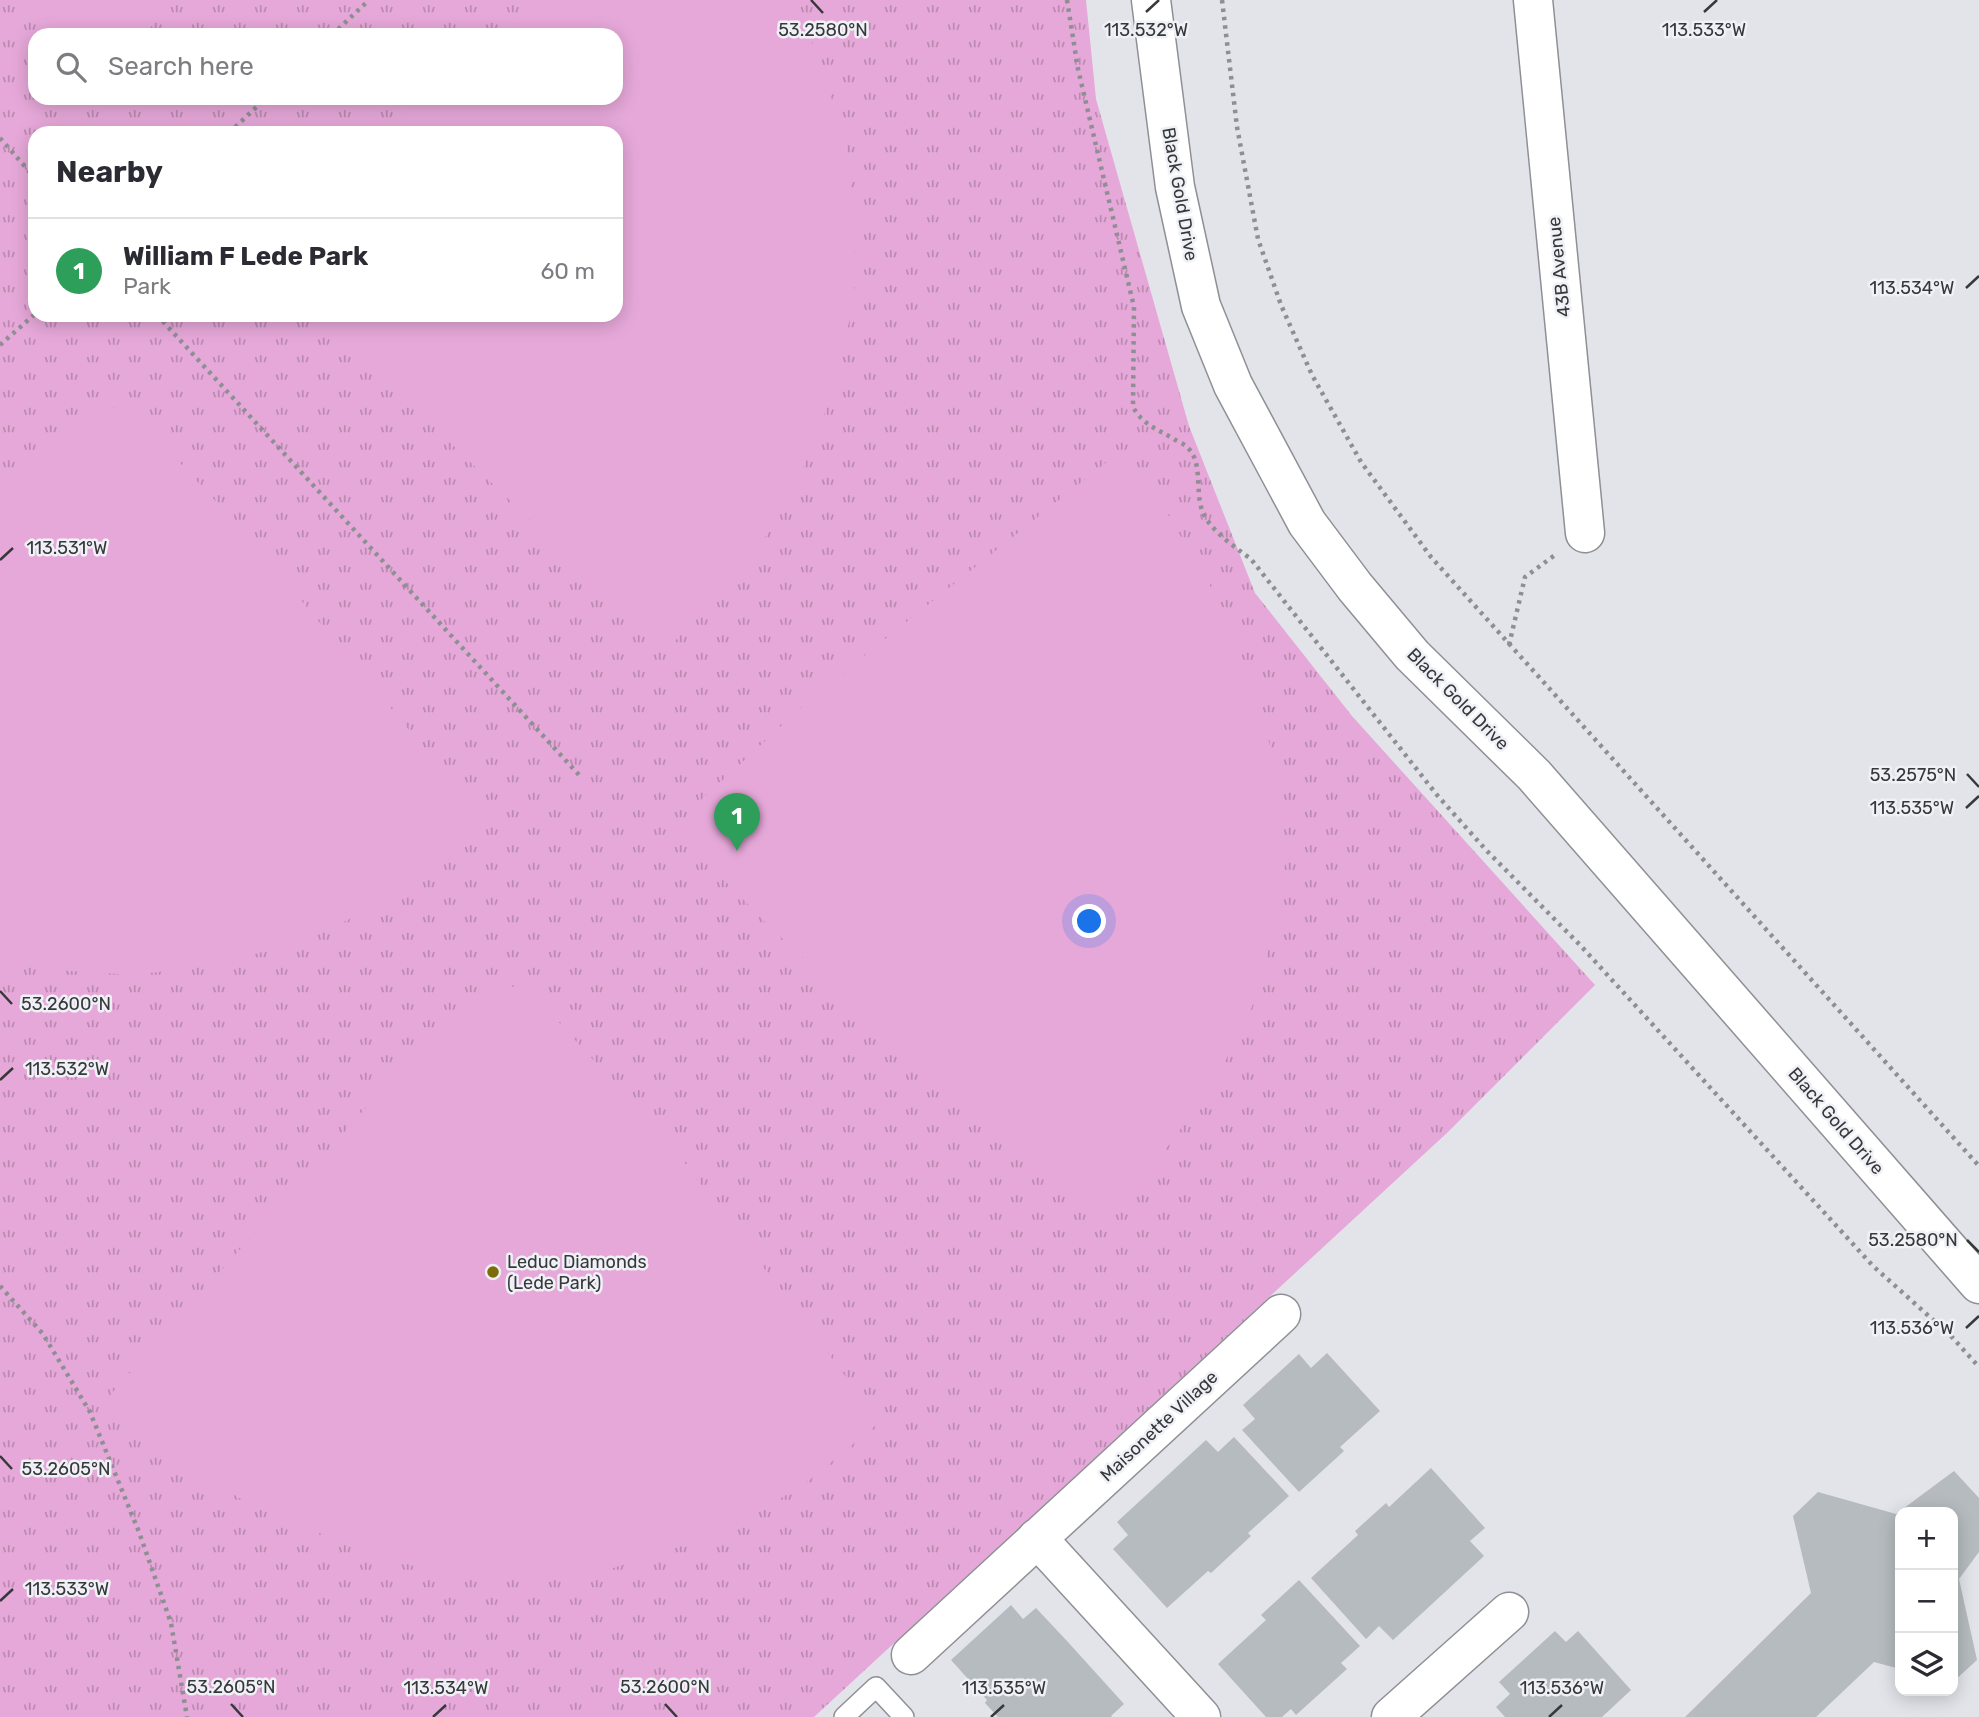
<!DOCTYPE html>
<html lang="en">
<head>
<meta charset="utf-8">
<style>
	:root { --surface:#fff; --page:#f2f2f3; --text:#2b2b33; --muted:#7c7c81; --line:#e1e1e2; --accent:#0f766e }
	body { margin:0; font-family:Rubik,sans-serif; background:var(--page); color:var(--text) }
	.controls { position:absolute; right:21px; bottom:21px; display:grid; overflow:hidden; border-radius:14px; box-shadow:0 4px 18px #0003 }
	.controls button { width:63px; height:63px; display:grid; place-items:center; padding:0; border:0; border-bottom:2px solid var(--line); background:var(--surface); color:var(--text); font:35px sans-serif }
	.you { position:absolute; left:1090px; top:922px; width:24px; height:24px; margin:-18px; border:5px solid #fff; border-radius:50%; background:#1a73e8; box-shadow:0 0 0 10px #1a73e833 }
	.badge { display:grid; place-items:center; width:46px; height:46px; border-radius:50%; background:var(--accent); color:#fff; font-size:23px; font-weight:700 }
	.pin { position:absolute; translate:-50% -58px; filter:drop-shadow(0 2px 4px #0008) }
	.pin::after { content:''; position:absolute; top:37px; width:24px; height:21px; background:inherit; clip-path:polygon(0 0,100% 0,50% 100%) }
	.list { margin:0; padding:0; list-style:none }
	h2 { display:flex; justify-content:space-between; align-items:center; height:91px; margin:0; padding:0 28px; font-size:30px }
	h2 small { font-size:23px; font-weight:400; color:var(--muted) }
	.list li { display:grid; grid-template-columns:46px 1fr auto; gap:21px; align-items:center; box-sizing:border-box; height:105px; padding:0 28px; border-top:2px solid var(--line) }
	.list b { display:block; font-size:26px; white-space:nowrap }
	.list p { margin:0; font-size:23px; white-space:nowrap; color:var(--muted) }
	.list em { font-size:23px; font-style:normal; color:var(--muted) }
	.icon { flex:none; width:38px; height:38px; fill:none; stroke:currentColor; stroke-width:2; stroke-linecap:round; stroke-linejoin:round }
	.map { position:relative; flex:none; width:1979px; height:1717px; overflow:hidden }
	.search { position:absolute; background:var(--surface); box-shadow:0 4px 18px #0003; left:28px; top:28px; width:595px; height:77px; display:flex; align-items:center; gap:18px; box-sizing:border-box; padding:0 24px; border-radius:21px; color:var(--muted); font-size:26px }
	.panel { position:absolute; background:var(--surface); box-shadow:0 4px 18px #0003; left:28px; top:126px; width:595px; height:196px; border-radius:21px }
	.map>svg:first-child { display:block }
	.grass { fill:url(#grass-tufts); fill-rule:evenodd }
	.pitch { fill:#e6a8d9 }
	.building { fill:#b5bbbe }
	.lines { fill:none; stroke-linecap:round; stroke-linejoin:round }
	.service-casing { stroke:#8e9095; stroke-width:22 }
	.minor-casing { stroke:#8e9095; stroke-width:41 }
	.secondary-casing { stroke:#8e9095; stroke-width:41 }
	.path { stroke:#8d8f93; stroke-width:4.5; stroke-dasharray:3.5 5; stroke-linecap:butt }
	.service { stroke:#fff; stroke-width:19 }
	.minor { stroke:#fff; stroke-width:38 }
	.secondary { stroke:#fff; stroke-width:38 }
	.ticks { fill:none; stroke:#37383a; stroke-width:2.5 }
	.poi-dot { fill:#7b6d08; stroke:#eff1f7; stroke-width:2.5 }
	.labels { text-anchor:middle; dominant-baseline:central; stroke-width:5; stroke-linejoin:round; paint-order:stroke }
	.street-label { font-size:18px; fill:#37383a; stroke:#eff1f7 }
	.poi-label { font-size:18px; fill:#37383a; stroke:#eff1f7; text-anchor:start }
	.ticks-label { font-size:18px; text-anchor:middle; fill:#37383a; stroke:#eff1f7; stroke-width:5; stroke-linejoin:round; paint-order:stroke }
</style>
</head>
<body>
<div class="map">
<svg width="1979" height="1717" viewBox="0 0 1979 1717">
	<defs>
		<pattern id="grass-tufts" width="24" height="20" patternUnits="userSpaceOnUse" patternTransform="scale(1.75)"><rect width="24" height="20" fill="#e6a8d9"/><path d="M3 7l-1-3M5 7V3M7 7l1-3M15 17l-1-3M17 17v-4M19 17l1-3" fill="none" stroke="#bb8ab1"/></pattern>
	</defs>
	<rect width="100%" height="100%" fill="#e2e4ea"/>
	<path class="grass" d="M0 0H1086L1096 99 1189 426 1255 593 1352 716 1595 985 1448 1132 814 1717H0ZM35 35H616V98H35ZM35 133H616V315H35Z"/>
	<g class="pitch">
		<polygon points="29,0 177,0 143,35 59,35"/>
		<polygon points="542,0 793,0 821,63 846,147 855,218 854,300 835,384 811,452 773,526 721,594 665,651 396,390 327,315 616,315 616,133 386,133 422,98 616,98 616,35 499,35"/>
		<polygon points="98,405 131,411 241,528 484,820 415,876 348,920 281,947 217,964 135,975 38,969 0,961 0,493"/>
		<polygon points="1123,449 1157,496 1222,606 1254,687 1275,765 1287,852 1275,927 1252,1007 1217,1078 1166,1149 1098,1224 775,932 687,842 689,811 815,695"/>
		<polygon points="493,986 527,987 675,1150 880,1422 801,1487 707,1538 613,1568 519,1578 445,1576 356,1548 257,1508 194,1472 159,1443 111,1394 371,1102"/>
	</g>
	<g class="building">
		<polygon points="1327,1353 1380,1411 1340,1447 1344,1451 1299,1492 1242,1430 1255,1419 1243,1405 1299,1354 1311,1368"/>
		<polygon points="1234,1437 1289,1496 1248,1533 1251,1536 1211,1573 1208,1571 1167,1608 1113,1549 1128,1535 1117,1522 1206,1440 1218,1452"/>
		<polygon points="1431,1468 1485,1528 1470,1541 1484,1556 1393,1640 1379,1626 1366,1639 1311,1578 1358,1535 1355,1531 1386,1503 1389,1507"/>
		<polygon points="1954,1471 1979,1498 1979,1552 1959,1579 1977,1660 1953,1682 1953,1512 1900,1512 1900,1669 1874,1662 1816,1717 1685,1717 1811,1593 1793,1516 1818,1492 1896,1514"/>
		<polygon points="1299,1580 1360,1646 1341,1663 1347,1669 1296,1715 1291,1709 1282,1717 1266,1717 1218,1664 1266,1620 1261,1615"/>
		<polygon points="1011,1605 1023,1619 1036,1608 1067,1641 1124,1704 1111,1716 1112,1717 998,1717 985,1703 987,1700 951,1660"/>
		<polygon points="1555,1631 1566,1642 1578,1631 1631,1690 1602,1717 1505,1717 1496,1707 1510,1694 1499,1682"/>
	</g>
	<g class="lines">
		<defs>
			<polyline id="service" points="844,1717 876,1687 904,1717"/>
			<g id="minor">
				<polyline points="1533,0 1585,533"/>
				<polyline points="1037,1538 1201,1717"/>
				<polyline points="911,1655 1281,1314"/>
				<polyline points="1391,1717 1509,1612"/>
			</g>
			<polyline id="secondary" points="1151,0 1175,187 1201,306 1233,385 1307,523 1355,587 1412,655 1534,775 1979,1284"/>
		</defs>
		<use href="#service" class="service-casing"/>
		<use href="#minor" class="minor-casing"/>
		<use href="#secondary" class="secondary-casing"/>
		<g class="path">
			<path d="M1067 0 1078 69 1134 307 1133 407C1143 425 1157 429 1174 439 1178 442 1185 444 1188 448 1203 463 1195 491 1202 510 1208 529 1236 548 1251 559L1437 795 1486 850 1581 946 1873 1266 1951 1336 1979 1367"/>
			<polyline points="1222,0 1237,127 1258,239 1281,305 1312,375 1361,462 1431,557 1979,1166"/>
			<polyline points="332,35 369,0"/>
			<polyline points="229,133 266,98"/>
			<polyline points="0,138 35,178"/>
			<polyline points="157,315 580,776"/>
			<polyline points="0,345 35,314"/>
			<polyline points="1509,645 1525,577 1555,555"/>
			<polyline points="0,1286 43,1334 90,1412 139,1532 171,1623 187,1717"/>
		</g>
		<use href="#service" class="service"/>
		<use href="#minor" class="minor"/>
		<use href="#secondary" class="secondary"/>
	</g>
	<path class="ticks" d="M811 0 823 13M1146 12 1159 0M1704 12 1717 0M1966 288 1979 276M0 560 13 548M1967 774 1979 787M1966 808 1979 796M0 991 12 1004M0 1080 13 1068M1967 1240 1979 1252M1966 1328 1979 1316M0 1456 12 1469M0 1601 13 1589M231 1704 243 1717M665 1704 677 1717M433 1717 446 1705M991 1717 1004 1705M1549 1717 1562 1705"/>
	<circle class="poi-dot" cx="493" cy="1272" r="7"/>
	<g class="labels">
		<g class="street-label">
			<text transform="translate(1180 194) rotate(80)">Black Gold Drive</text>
			<text transform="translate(1559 267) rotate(-96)">43B Avenue</text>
			<text transform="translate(1458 699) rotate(45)">Black Gold Drive</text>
			<text transform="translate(1836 1121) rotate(49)">Black Gold Drive</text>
			<text transform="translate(1159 1426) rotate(-43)">Maisonette Village</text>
		</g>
		<g class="poi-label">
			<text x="507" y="1262">Leduc Diamonds<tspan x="507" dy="21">(Lede Park)</tspan></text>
		</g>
	</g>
	<g class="ticks-label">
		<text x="1146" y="36">113.532°W</text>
		<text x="1704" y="36">113.533°W</text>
		<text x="823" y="36">53.2580°N</text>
		<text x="1912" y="294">113.534°W</text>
		<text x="67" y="554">113.531°W</text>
		<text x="1913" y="781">53.2575°N</text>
		<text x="1912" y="814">113.535°W</text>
		<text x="66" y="1010">53.2600°N</text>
		<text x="67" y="1075">113.532°W</text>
		<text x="1913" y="1246">53.2580°N</text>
		<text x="1912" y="1334">113.536°W</text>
		<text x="66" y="1475">53.2605°N</text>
		<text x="67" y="1595">113.533°W</text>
		<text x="231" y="1693">53.2605°N</text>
		<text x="665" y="1693">53.2600°N</text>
		<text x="446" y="1694">113.534°W</text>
		<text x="1004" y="1694">113.535°W</text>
		<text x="1562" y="1694">113.536°W</text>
	</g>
</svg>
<div class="controls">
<button>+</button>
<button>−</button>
<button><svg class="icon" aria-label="layers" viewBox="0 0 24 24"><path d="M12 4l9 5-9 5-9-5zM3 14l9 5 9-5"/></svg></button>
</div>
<div class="you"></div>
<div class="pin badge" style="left:737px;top:851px;background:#2e9e5b">1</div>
<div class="search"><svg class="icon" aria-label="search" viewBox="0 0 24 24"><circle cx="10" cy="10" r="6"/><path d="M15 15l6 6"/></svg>Search here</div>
<section class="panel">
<h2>Nearby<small></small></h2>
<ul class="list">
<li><span class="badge" style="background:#2e9e5b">1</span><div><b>William F Lede Park</b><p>Park</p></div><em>60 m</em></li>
</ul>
</section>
</div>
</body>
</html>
